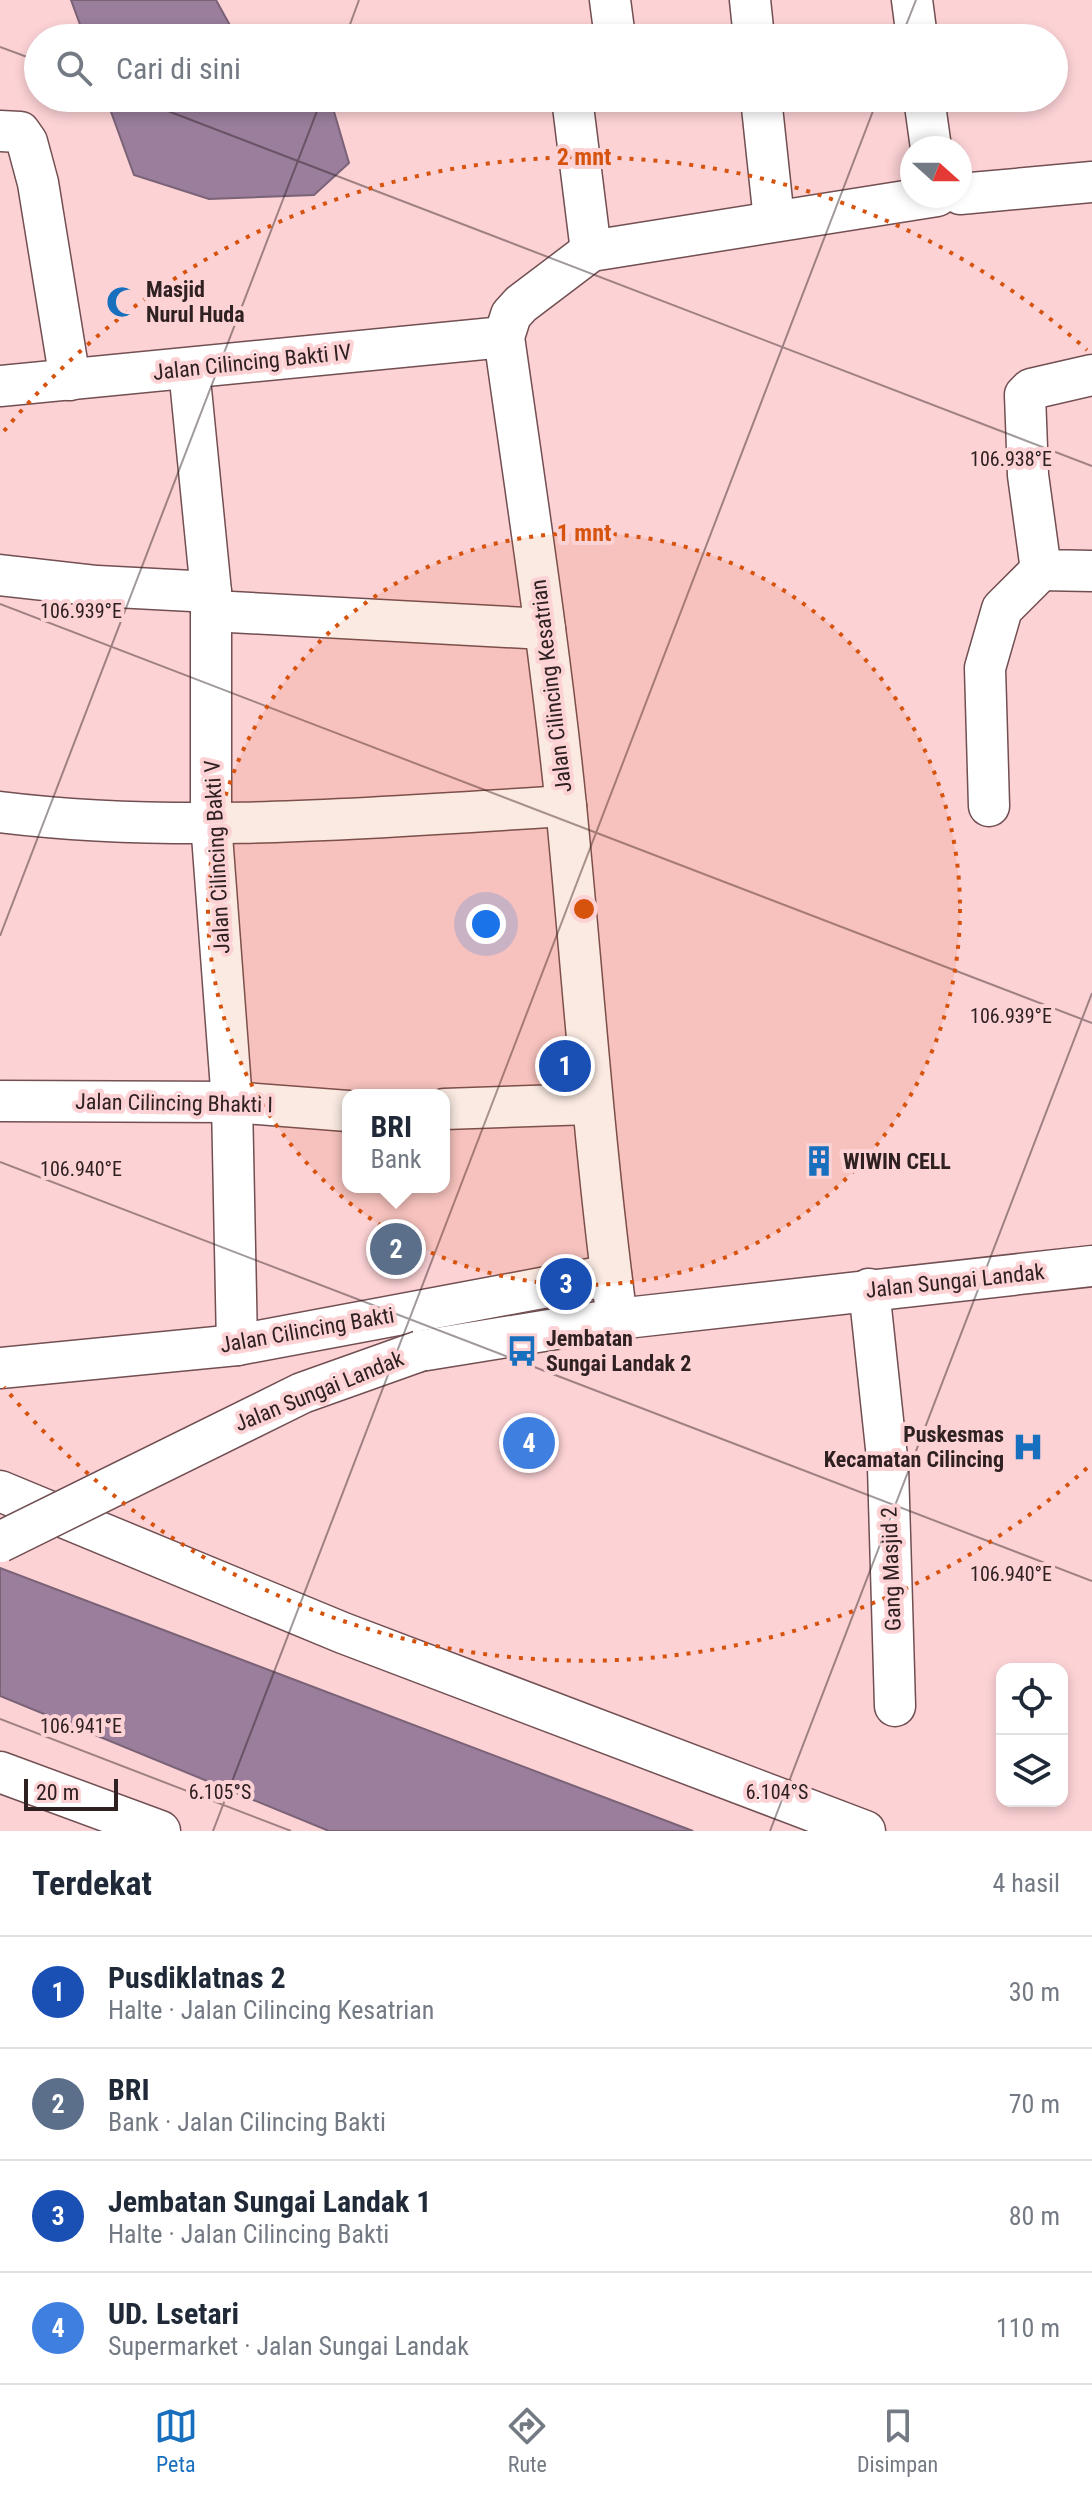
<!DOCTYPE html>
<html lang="id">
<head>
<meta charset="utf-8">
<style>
	:root { --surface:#fff; --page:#f2f2f3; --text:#1f2937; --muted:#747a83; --line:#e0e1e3; --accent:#176fbd }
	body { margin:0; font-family:"Roboto Condensed",sans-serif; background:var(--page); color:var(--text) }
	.controls { position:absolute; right:24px; bottom:24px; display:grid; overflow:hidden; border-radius:16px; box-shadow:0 4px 12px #0003 }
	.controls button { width:72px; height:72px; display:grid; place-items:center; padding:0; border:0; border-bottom:2px solid var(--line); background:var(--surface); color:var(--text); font:40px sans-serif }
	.compass { position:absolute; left:900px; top:136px; width:72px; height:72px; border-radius:50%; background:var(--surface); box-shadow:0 4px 12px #0003; rotate:111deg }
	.scale { position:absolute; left:24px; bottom:20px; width:94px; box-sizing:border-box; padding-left:8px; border:4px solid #2f2021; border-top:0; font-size:22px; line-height:28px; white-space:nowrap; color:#2f2021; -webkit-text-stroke:6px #fcd2d5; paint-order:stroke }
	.you { position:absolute; left:486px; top:924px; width:28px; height:28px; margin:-20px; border:6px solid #fff; border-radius:50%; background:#1a73e8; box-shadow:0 0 0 12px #1a73e833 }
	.badge { display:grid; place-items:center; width:52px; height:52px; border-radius:50%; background:var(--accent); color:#fff; font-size:26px; font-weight:700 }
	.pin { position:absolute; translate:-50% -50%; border:4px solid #fff; box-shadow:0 2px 8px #0006 }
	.popup { position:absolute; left:342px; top:1089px; width:108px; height:104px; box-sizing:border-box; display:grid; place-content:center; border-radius:16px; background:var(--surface); filter:drop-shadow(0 2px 6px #0005); font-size:26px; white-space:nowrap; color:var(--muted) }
	.popup b { font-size:30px; color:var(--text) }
	.popup::after { content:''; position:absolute; left:50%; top:100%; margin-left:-16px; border:16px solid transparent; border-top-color:var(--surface) }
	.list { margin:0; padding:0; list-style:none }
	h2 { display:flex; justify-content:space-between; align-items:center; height:104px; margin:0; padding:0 32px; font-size:34px }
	h2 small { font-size:26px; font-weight:400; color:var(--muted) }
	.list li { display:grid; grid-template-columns:52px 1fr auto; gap:24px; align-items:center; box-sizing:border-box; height:112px; padding:0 32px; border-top:2px solid var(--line) }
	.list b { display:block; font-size:30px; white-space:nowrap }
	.list p { margin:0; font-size:26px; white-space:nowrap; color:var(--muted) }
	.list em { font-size:26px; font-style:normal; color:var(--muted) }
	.icon { flex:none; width:44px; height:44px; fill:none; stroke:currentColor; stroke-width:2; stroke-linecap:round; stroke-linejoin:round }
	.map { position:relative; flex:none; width:1092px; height:1831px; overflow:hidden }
	.search { position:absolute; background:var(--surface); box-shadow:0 4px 12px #0003; left:24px; right:24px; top:24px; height:88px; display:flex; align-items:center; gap:20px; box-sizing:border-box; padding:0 28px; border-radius:44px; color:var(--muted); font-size:30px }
	.sheet { height:552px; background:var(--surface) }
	nav { display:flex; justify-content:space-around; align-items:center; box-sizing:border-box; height:112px; border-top:2px solid var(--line); background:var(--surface); font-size:22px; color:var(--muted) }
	nav a { display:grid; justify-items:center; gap:4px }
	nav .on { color:var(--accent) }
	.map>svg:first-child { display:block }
	.water { fill:#9a7e9c; stroke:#7a6277; stroke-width:2 }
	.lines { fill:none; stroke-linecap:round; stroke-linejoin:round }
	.minor-casing { stroke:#714f52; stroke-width:43 }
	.minor { stroke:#fff; stroke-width:40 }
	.minor-bridge-casing { stroke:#714f52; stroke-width:43; stroke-linecap:butt }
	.minor-bridge { stroke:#fff; stroke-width:40 }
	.ticks { fill:none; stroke:#2f2021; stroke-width:2; stroke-opacity:0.45 }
	.ring { fill:none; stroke:#d6530e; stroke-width:4; stroke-dasharray:4 8 }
	.labels { text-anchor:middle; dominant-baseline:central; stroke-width:8; stroke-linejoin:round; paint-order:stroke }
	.poi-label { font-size:22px; font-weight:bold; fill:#2f2021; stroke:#fcd2d5; text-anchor:start }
	.street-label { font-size:22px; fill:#2f2021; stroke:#fcd2d5 }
	.ticks-label { font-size:20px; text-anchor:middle; fill:#2f2021; stroke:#fcd2d5; stroke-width:8; stroke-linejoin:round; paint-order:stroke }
	.centre { fill:#d6530e; stroke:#fcd2d5; stroke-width:4 }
	.ring-label { font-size:24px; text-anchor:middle; font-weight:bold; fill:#d6530e; stroke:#fcd2d5; stroke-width:8; stroke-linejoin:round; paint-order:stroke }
</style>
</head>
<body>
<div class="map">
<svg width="1092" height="1831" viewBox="0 0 1092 1831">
	<rect width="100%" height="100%" fill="#fcd2d5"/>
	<g class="water">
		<polygon points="71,0 216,0 237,38 85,38"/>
		<polygon points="106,98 330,98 349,163 314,195 209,199 134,175"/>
		<polygon points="0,1568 693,1831 329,1831 0,1696"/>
	</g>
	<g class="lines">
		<defs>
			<g id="minor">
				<polyline points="610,0 615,38"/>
				<polyline points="750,0 754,38"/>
				<polyline points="912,0 917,38"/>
				<polyline points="572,98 591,251"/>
				<polyline points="761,98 774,220"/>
				<polyline points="924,98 931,148"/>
				<polyline points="0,131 20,132 27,142 38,183 70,380"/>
				<polyline points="960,194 1092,182"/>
				<polyline points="189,369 211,592 211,822 232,1102 237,1345"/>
				<polyline points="1092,375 1031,389 1025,395 1028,475 1041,570 1092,571"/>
				<polyline points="0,386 504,337"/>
				<polyline points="0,575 97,586 211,592"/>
				<polyline points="212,611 545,629"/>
				<polyline points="989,806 985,668 1002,609 1041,570"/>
				<path d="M0 812C187 835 378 817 566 806"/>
				<polyline points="0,1101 232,1102 348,1111"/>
				<polyline points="444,1109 591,1104"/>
				<polyline points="869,1289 888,1467 895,1706"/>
				<path d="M617 1319C594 1149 583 978 566 806 550 649 526 493 504 337L511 315 521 304 591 251 937 196"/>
				<polyline points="420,1351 617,1319 1092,1266"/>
				<polyline points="0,1368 237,1345 611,1275"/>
				<polyline points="0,1491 343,1633 865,1831"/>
				<polyline points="0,1772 160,1831"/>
			</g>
		</defs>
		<use href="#minor" class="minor-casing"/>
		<use href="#minor" class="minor"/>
		<defs>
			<polyline id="minor-bridge" points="0,1542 302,1393 420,1351"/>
		</defs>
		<use href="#minor-bridge" class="minor-bridge-casing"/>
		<use href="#minor-bridge" class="minor-bridge"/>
	</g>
	<path class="ticks" d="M345 38 359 0M901 38 916 0M0 47 38 61M134 98 1092 466M0 604 1092 1023M0 936 322 98M0 1162 1092 1581M0 1719 291 1831M213 1831 878 98M770 1831 1092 993"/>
	<circle cx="584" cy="909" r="376" fill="#d6530e" fill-opacity=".12"/>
	<g class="ring">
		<circle cx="584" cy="909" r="376"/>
		<path d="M1087 1468A752 752 0 0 1 4 1387M4 431A752 752 0 0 1 1087 350"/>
	</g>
	<defs>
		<symbol id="mosque-bare" viewBox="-9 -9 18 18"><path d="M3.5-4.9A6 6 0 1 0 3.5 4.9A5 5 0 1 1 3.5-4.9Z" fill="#176fbd" stroke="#fcd2d5" stroke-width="2.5" paint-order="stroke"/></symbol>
		<symbol id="building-bare" viewBox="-9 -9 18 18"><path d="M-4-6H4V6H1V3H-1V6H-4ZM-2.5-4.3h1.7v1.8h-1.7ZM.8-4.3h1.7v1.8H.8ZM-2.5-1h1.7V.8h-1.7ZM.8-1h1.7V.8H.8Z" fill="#176fbd" stroke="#fcd2d5" stroke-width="2.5" paint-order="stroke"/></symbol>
		<symbol id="bus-bare" viewBox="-9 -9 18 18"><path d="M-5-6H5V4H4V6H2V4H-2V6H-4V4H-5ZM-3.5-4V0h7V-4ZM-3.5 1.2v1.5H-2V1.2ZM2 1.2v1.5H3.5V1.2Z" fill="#176fbd" stroke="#fcd2d5" stroke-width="2.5" paint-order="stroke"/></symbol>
		<symbol id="hospital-bare" viewBox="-9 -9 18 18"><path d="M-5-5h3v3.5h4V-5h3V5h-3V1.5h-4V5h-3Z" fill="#176fbd" stroke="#fcd2d5" stroke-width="2.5" paint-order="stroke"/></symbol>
	</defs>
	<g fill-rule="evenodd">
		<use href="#mosque-bare" x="100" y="280" width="44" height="44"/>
		<use href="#building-bare" x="797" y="1139" width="44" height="44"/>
		<use href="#bus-bare" x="500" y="1329" width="44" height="44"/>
		<use href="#hospital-bare" x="1006" y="1425" width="44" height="44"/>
	</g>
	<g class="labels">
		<g class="poi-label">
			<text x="146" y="289">Masjid<tspan x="146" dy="25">Nurul Huda</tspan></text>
			<text x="843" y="1161">WIWIN CELL</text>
			<text x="546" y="1338">Jembatan<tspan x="546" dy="25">Sungai Landak 2</tspan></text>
			<text x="1004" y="1434" text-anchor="end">Puskesmas<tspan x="1004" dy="25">Kecamatan Cilincing</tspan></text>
		</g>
		<g class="street-label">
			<text transform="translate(252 362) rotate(-6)">Jalan Cilincing Bakti IV</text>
			<text transform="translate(551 686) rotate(-97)">Jalan Cilincing Kesatrian</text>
			<text transform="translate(217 857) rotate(-93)">Jalan Cilincing Bakti V</text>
			<text transform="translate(174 1103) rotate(1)">Jalan Cilincing Bhakti I</text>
			<text transform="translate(955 1281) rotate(-6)">Jalan Sungai Landak</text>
			<text transform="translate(307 1330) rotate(-10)">Jalan Cilincing Bakti</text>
			<text transform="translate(319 1391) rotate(-22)">Jalan Sungai Landak</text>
			<text transform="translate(891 1569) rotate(-92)">Gang Masjid 2</text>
		</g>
	</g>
	<g class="ticks-label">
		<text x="1011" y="466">106.938°E</text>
		<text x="81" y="618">106.939°E</text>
		<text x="1011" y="1023">106.939°E</text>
		<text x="81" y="1176">106.940°E</text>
		<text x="1011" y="1581">106.940°E</text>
		<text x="81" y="1733">106.941°E</text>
		<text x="220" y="1799">6.105°S</text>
		<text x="777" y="1799">6.104°S</text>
	</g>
	<circle cx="584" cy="909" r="12" class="centre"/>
	<g class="ring-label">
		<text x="584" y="165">2 mnt</text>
		<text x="584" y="541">1 mnt</text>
	</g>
</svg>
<div class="controls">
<button><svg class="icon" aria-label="locate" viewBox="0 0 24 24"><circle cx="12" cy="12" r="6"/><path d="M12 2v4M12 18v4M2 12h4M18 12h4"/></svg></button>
<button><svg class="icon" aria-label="layers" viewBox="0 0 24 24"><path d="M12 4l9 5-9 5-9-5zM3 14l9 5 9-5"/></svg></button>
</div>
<svg class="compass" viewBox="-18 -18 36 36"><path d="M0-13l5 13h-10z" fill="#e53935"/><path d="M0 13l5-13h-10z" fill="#747a83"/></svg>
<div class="scale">20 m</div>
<div class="you"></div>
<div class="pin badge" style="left:565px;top:1066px;background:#1a4fb4">1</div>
<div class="pin badge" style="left:396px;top:1249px;background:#5c6f8a">2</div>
<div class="popup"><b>BRI</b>Bank</div>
<div class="pin badge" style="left:566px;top:1284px;background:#1a4fb4">3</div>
<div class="pin badge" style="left:529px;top:1443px;background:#3f7fe0">4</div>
<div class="search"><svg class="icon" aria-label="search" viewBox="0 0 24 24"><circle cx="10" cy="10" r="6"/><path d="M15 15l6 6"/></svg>Cari di sini</div>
</div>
<section class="sheet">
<h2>Terdekat<small>4 hasil</small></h2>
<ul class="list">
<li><span class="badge" style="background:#1a4fb4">1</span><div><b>Pusdiklatnas 2</b><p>Halte · Jalan Cilincing Kesatrian</p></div><em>30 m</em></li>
<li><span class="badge" style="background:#5c6f8a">2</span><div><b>BRI</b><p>Bank · Jalan Cilincing Bakti</p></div><em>70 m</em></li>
<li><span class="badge" style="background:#1a4fb4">3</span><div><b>Jembatan Sungai Landak 1</b><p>Halte · Jalan Cilincing Bakti</p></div><em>80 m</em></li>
<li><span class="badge" style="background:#3f7fe0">4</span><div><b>UD. Lsetari</b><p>Supermarket · Jalan Sungai Landak</p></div><em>110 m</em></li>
</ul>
</section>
<nav>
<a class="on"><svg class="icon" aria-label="map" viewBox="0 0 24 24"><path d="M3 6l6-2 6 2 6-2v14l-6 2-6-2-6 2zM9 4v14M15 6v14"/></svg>Peta</a>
<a><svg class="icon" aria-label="directions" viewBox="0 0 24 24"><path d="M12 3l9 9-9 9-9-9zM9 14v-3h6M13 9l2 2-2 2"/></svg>Rute</a>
<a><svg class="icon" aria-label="saved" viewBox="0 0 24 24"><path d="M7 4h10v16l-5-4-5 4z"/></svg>Disimpan</a>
</nav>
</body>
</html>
